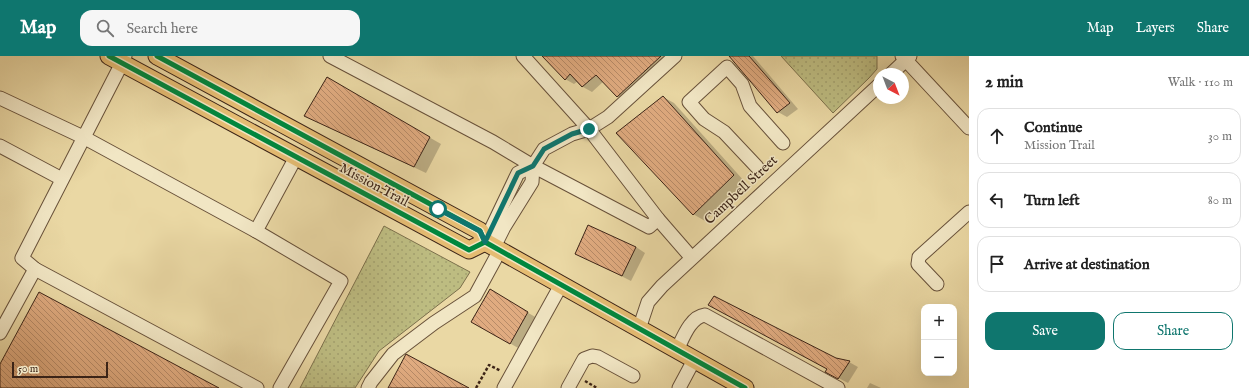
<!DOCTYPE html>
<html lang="en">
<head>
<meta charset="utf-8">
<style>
	:root { --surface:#fff; --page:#f6f6f6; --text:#222; --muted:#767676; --line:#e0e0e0; --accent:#0f766e }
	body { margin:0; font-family:"IM FELL English",serif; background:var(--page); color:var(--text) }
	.controls { position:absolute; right:12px; bottom:12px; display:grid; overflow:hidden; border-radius:8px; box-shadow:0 4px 16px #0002 }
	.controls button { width:36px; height:36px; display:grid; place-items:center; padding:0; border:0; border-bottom:1px solid var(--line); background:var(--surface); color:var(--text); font:20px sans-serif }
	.compass { position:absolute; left:873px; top:12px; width:36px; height:36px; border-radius:50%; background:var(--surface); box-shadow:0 4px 16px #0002; rotate:138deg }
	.scale { position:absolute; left:12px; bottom:10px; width:96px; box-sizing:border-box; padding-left:4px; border:2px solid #3c2417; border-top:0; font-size:11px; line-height:14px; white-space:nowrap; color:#3c2417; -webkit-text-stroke:3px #f1e6c4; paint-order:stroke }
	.stop { position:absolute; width:12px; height:12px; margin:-9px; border:3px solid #0f766e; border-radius:50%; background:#fff }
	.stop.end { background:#0f766e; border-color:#fff; box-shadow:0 1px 4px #0008 }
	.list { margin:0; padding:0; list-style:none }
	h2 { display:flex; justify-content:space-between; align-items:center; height:52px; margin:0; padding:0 16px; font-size:17px }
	h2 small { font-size:13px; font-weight:400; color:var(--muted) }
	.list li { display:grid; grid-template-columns:26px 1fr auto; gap:12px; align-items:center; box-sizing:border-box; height:56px; margin:0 8px 8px; padding:0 8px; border:1px solid var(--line); border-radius:12px }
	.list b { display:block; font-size:15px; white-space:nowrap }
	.list p { margin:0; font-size:13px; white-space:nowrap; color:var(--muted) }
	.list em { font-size:13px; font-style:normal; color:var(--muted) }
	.actions { display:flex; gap:8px; padding:12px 16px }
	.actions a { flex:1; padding:9px 0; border:1px solid var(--accent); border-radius:12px; text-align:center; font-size:14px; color:var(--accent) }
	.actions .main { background:var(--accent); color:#fff }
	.icon { flex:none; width:22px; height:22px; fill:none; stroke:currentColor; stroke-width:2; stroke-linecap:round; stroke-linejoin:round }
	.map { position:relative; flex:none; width:969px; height:332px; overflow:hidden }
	header { display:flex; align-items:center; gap:24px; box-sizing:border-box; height:56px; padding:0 20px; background:var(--accent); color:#fff }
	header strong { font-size:19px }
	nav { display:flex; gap:22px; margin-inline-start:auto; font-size:14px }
	.search { width:280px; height:36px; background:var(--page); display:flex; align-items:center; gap:10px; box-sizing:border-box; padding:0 14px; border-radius:12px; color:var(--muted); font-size:15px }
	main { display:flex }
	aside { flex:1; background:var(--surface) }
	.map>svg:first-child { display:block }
	.grass { fill:url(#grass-dots); stroke:#7c704c }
	.shadow { fill:#0003 }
	.building { fill:url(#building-back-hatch); stroke:#3c2417 }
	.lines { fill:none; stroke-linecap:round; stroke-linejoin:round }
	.minor-casing { stroke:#68513a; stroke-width:15 }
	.major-casing { stroke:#3c2417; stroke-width:19 }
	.path { stroke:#3c2417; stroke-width:2.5; stroke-dasharray:3 2; stroke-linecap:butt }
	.minor { stroke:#f1e6c4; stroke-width:13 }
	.major { stroke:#e5bc72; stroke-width:17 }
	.cycleway-casing { stroke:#f1e6c4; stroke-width:8 }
	.cycleway { stroke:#00873e; stroke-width:5 }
	.route { stroke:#0f766e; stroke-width:5 }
	.labels { text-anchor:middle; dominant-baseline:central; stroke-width:3; stroke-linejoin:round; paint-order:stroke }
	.street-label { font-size:14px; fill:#3c2417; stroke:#f1e6c4 }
</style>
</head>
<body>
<header>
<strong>Map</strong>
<div class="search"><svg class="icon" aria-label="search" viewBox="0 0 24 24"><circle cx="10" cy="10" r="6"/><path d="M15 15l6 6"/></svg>Search here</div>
<nav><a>Map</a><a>Layers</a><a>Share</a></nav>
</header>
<main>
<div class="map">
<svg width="969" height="332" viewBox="0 0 969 332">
	<defs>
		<pattern id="grass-dots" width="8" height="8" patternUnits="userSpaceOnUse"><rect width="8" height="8" fill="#bdbc81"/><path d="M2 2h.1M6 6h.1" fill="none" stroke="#a3a16f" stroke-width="1.8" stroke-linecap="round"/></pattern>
		<pattern id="building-back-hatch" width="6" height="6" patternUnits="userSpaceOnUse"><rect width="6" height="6" fill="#e0ab80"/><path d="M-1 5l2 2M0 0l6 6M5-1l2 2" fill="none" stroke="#b78b68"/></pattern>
	</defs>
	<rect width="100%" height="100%" fill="#ead8a4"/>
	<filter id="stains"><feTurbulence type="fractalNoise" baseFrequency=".005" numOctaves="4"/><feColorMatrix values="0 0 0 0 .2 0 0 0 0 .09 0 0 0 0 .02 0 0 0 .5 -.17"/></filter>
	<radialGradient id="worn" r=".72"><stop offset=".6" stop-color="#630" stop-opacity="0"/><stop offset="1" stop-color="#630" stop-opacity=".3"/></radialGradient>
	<g class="grass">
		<polygon points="781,0 877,0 877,13 869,22 833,57"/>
		<polygon points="384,170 470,216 460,232 379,295 355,332 300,332"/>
	</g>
	<g class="shadow">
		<polygon points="544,0 676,0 627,46 617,40 604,25 592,36 583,31 578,25 574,28 565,23"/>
		<polygon points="731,0 753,0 798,53 787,61 778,56"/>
		<polygon points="327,23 441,88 426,117 317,66"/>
		<polygon points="663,41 674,47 745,126 705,165 693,158"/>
		<polygon points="636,191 645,197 631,225 586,202"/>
		<polygon points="490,235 537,262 520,293 472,266"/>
		<polygon points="836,303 849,306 858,311 848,327 827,316"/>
		<polygon points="870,327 881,332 867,332"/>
	</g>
	<g class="building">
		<polygon points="542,0 661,0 617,41 596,19 582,31 570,18 565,24"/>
		<polygon points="729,0 749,0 790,47 777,57"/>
		<polygon points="327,21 430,81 414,111 304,60"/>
		<polygon points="663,40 734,119 693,159 616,77"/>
		<polygon points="588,169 636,191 622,220 575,198"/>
		<polygon points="490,233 528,256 510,288 471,266"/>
		<polygon points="39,236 219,332 0,332 0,308"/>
		<polygon points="714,240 836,302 850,305 838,323 825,316 827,313 708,249"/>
		<polygon points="406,298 469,332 388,332"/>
	</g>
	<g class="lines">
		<defs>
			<g id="minor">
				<polyline points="125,0 122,7 22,202 35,213 257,332"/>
				<polyline points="330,0 493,86 533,110 649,171 658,163"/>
				<polyline points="675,0 608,61 589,73 658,163 691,201"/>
				<polyline points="902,0 969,72"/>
				<polyline points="891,18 910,0"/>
				<polyline points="0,42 83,81 256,175"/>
				<polyline points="0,90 62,123"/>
				<polyline points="757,111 724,76 704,63 689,46 727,11 742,28 750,50 783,87"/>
				<polyline points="485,186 518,117 533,110"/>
				<polyline points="494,191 504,171 532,126 533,110 544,93 572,78 589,73 523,0"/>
				<polyline points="937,228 918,208 919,201 969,156"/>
				<polyline points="639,273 648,246 662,230 879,29"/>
				<polyline points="0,277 35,213"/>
				<path d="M677 294C683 282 690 261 705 259L838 332"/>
				<polyline points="280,332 341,225 256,175 296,101"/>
				<polyline points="368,332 371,326 393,298 434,267 475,240 500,194"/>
				<polyline points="504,332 561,229"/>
				<polyline points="568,332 584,303 592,300 598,301 633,320"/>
				<polyline points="679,332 694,304"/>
			</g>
			<g id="major">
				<polyline points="109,0 469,194 485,186"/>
				<polyline points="157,0 480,175 485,186"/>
				<polyline points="485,186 745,332"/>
			</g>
		</defs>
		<use href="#minor" class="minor-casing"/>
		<use href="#major" class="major-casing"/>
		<g class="path">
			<polyline points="585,325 597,332"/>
			<polyline points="476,332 489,309 501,315"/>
		</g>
		<use href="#minor" class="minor"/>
		<use href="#major" class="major"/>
		<defs>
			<g id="cycleway">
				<polyline points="109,0 469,194 485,186"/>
				<polyline points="157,0 480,175 485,186"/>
				<polyline points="485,186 745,332"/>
			</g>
		</defs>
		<use href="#cycleway" class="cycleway-casing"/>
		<use href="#cycleway" class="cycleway"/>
	</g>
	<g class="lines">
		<polyline class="route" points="438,153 480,175 485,186 518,117 533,110 544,93 572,78 589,73"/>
	</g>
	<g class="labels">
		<g class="street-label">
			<text transform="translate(374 129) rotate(28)">Mission Trail</text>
			<text transform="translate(741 134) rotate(-43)">Campbell Street</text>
		</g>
	</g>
	<rect width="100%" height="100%" filter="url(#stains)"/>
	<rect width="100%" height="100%" fill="url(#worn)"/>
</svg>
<div class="controls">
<button>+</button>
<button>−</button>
</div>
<svg class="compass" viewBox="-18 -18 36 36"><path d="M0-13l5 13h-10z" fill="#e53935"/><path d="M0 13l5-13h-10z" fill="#767676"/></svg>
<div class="scale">50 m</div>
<div class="stop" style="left:438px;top:153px"></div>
<div class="stop end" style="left:589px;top:73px"></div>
</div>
<aside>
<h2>2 min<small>Walk · 110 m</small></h2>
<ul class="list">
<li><svg class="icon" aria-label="ahead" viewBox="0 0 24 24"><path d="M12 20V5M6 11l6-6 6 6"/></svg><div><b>Continue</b><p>Mission Trail</p></div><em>30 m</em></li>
<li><svg class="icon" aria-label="left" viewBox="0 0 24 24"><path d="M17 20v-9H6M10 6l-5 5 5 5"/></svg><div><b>Turn left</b></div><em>80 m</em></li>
<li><svg class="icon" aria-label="arrive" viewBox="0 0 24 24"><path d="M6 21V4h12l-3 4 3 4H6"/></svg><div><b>Arrive at destination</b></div></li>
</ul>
<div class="actions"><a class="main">Save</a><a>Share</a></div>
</aside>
</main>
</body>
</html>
